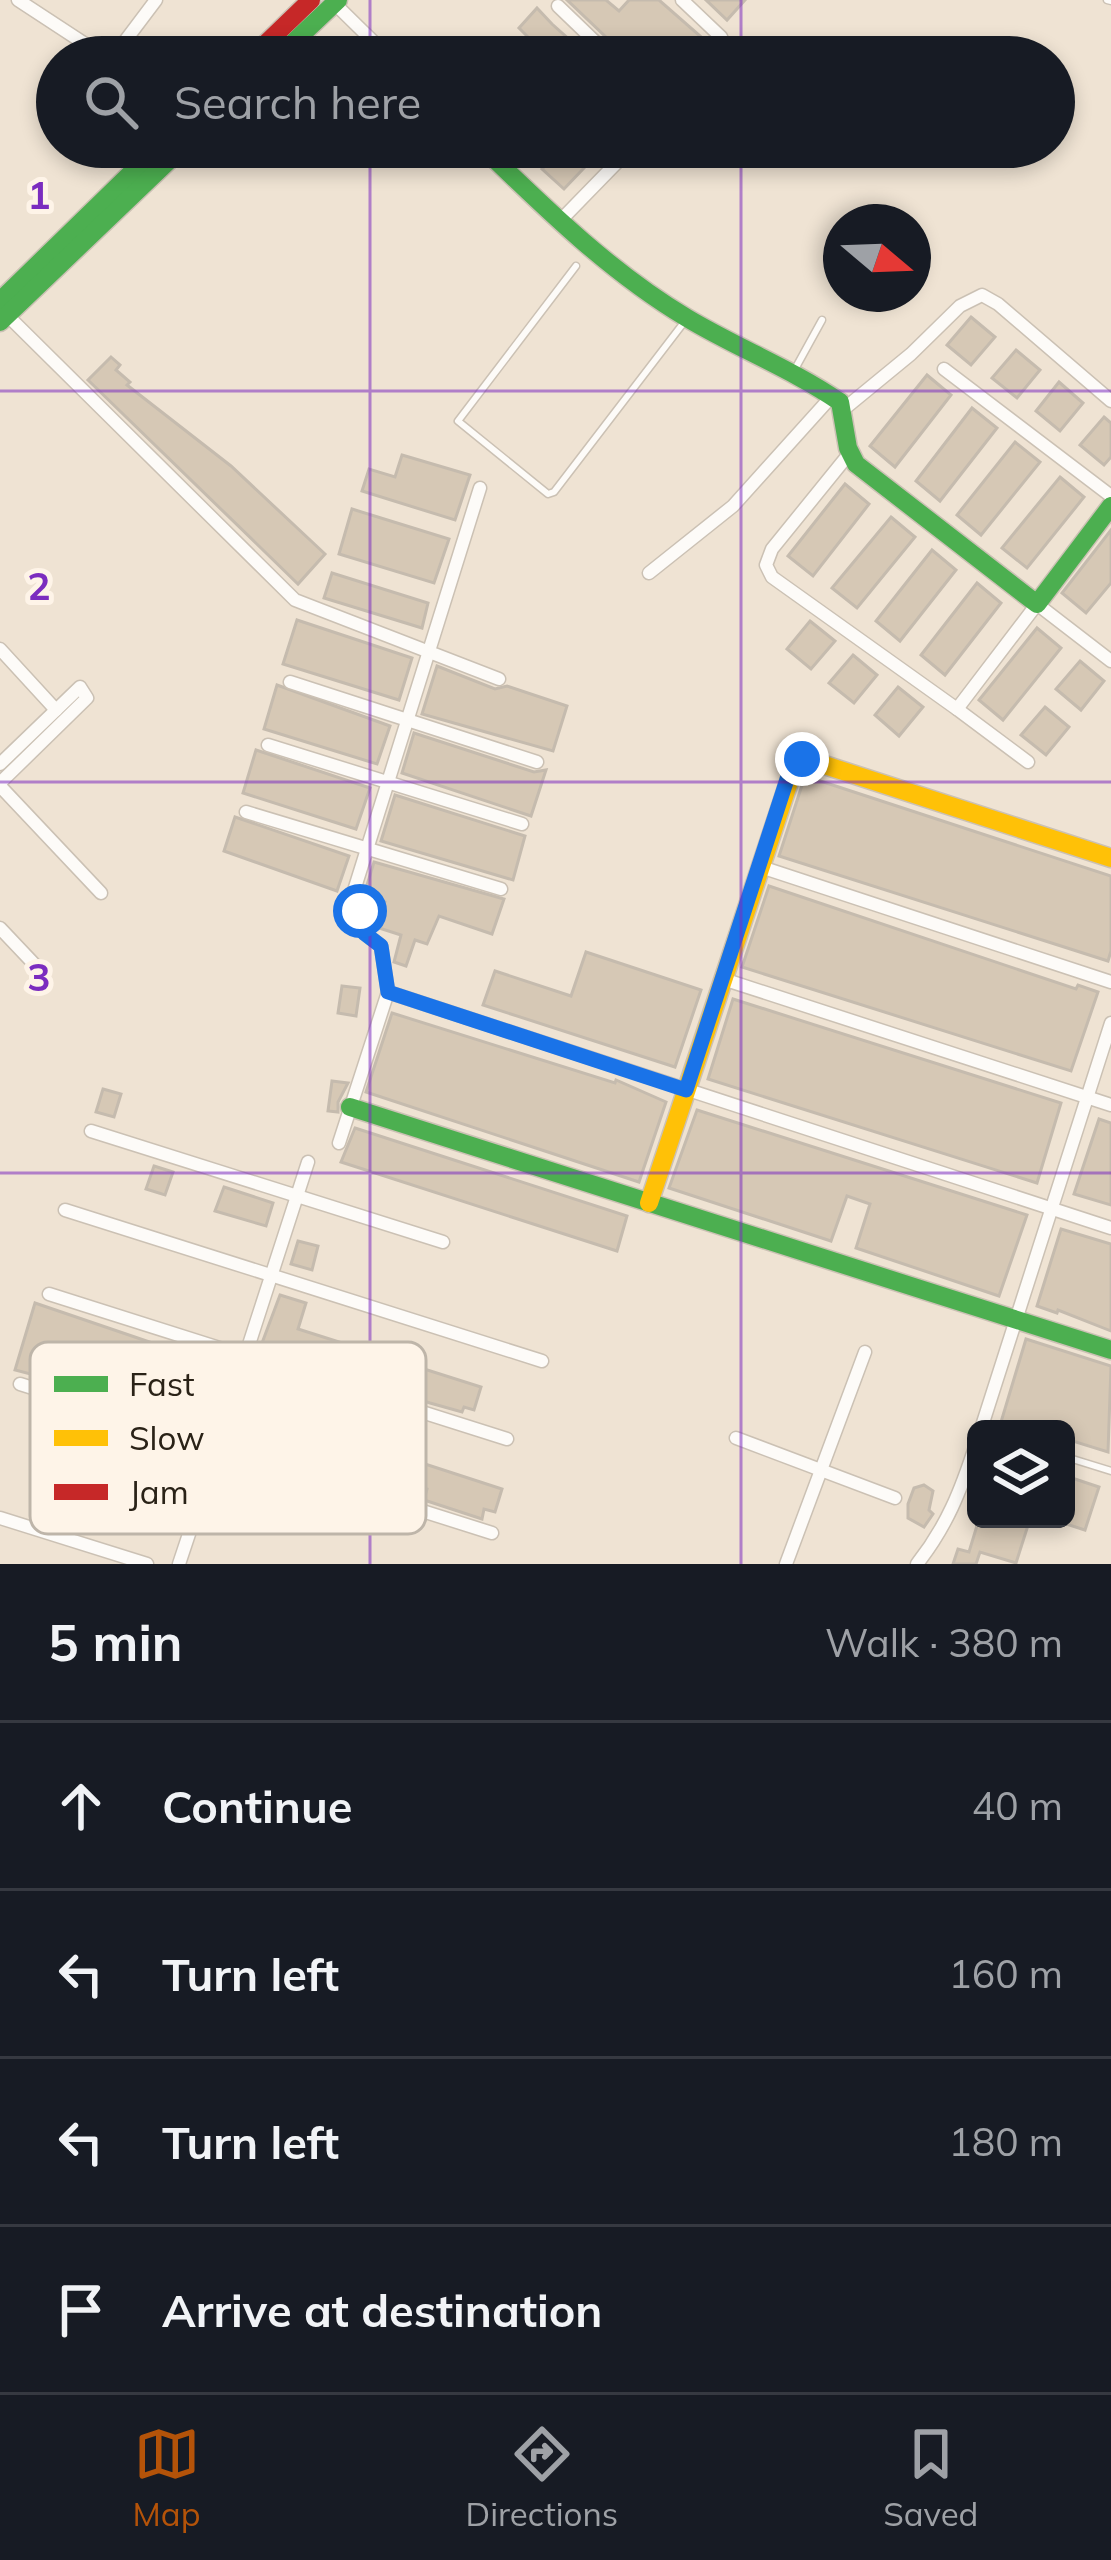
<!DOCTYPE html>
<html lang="en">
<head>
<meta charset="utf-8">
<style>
	:root { --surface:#171b24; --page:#242831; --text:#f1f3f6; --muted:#9ea1a6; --line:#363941; --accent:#b45309 }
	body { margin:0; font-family:Mulish,sans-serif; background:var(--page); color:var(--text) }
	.controls { position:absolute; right:36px; bottom:36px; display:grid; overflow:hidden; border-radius:18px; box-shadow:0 6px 18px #0003 }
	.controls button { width:108px; height:108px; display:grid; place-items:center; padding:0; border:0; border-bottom:3px solid var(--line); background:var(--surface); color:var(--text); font:60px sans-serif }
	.compass { position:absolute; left:823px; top:204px; width:108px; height:108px; border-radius:50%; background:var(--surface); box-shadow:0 6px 18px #0003; rotate:109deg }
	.stop { position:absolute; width:36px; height:36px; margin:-27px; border:9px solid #1a73e8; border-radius:50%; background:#fff }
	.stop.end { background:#1a73e8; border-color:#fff; box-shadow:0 3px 12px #0008 }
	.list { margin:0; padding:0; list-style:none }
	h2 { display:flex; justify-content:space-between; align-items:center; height:156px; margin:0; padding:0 48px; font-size:51px }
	h2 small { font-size:39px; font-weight:400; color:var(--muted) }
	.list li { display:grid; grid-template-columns:78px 1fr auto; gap:36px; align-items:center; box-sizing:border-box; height:168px; padding:0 48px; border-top:3px solid var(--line) }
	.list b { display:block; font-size:45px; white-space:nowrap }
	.list em { font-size:39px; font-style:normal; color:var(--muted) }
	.icon { flex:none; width:66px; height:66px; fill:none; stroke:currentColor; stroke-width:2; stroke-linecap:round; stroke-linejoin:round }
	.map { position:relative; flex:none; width:1111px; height:1564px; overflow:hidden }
	.search { position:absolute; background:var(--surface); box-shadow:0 6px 18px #0003; left:36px; right:36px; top:36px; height:132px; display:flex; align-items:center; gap:30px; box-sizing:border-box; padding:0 42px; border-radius:66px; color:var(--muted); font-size:45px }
	.sheet { height:828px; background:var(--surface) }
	nav { display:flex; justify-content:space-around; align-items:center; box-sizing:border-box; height:168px; border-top:3px solid var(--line); background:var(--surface); font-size:33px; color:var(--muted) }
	nav a { display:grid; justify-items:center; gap:6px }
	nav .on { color:var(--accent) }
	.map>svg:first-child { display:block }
	.building { fill:#d6c8b5; stroke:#c5bbae; stroke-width:3 }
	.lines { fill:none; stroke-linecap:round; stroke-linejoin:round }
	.lane-casing { stroke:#cbc1b4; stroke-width:9 }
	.street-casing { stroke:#cbc1b4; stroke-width:15 }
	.fast-casing { stroke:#cbc1b4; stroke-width:21 }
	.slow-casing { stroke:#cbc1b4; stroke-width:21 }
	.jam-casing { stroke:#cbc1b4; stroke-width:21 }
	.lane { stroke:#fdfbf8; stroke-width:6 }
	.street { stroke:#fdfbf8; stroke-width:12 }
	.fast { stroke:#4caf50; stroke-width:18 }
	.slow { stroke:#ffc107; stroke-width:18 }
	.jam { stroke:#c62828; stroke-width:18 }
	.route { stroke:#1a73e8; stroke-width:15 }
	.grid { fill:none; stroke:#7b2cbf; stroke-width:3; stroke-opacity:0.55 }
	.key { fill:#fef4e8; stroke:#beb5a9; stroke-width:3 }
	.key-label { font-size:33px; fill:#2a2217 }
	.grid-label { font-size:39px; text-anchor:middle; font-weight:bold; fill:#7b2cbf; stroke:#fef4e8; stroke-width:10; stroke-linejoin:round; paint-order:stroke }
</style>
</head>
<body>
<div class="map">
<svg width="1111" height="1564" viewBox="0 0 1111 1564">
	<rect width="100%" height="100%" fill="#efe3d3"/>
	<g class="building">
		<polygon points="567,0 606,0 619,11 629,0 659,0 707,42 693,57 627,57"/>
		<polygon points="706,0 745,0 727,20"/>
		<polygon points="537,8 552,24 589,57 549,57 542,51 519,28"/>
		<polygon points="565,147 604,147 564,189 542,169"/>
		<polygon points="971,317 995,337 971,365 947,345"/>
		<polygon points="1016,350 1040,370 1017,398 992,378"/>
		<polygon points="111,357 120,365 116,370 130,382 127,385 231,466 325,554 298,584 88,380"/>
		<polygon points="927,375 951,395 895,467 870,446"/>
		<polygon points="1059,382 1083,403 1060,431 1036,411"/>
		<polygon points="972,408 997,428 940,501 916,481"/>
		<polygon points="1104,417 1111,423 1111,457 1104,465 1080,445"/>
		<polygon points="1015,442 1040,462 981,535 957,515"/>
		<polygon points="402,455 470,475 455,520 362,491 369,469 395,477"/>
		<polygon points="1060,477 1084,497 1027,568 1002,548"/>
		<polygon points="845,484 869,504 813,576 788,556"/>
		<polygon points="352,509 449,539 434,583 339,554"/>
		<polygon points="891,517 915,537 857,608 832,588"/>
		<polygon points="1111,530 1111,583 1086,613 1062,593"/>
		<polygon points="932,550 956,570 900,641 876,621"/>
		<polygon points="332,573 428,603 422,628 324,598"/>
		<polygon points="977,583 1001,603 945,675 921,655"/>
		<polygon points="297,620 412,658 399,700 283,664"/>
		<polygon points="810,621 835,641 811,669 787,649"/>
		<polygon points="1037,628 1061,648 1003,720 979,700"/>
		<polygon points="853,655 877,675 854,703 829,683"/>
		<polygon points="1080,661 1104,681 1081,710 1056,689"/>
		<polygon points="437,666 495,689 507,686 567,706 553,751 422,714"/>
		<polygon points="277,685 390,726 377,764 264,729"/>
		<polygon points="898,687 923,707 899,736 875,715"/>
		<polygon points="1045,707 1069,727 1046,755 1021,735"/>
		<polygon points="414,733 534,772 546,770 531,816 402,773"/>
		<polygon points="256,750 370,788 356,829 243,793"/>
		<polygon points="805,776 1111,876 1111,951 1108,961 779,856"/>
		<polygon points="395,795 525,836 513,880 381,841"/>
		<polygon points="235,817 349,856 337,891 224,851"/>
		<polygon points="374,862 504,899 492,934 439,916 427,944 415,940 406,966 394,962 401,935 376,927 385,902 364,895"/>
		<polygon points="769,886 1076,989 1078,985 1098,992 1071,1071 742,967"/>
		<polygon points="586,952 701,990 675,1067 483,1005 495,971 571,996"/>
		<polygon points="342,986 360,988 356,1016 338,1013"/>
		<polygon points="733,999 1061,1103 1037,1183 708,1079"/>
		<polygon points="392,1013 615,1083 616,1080 666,1102 639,1182 366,1092"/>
		<polygon points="332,1081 348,1083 338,1102 338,1112 328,1111"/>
		<polygon points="103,1089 121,1094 114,1117 96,1112"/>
		<polygon points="697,1110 1027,1215 999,1296 856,1248 870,1204 847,1196 831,1241 669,1188"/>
		<polygon points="1099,1119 1111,1123 1111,1205 1074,1194"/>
		<polygon points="355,1128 627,1216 617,1251 341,1162"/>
		<polygon points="154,1166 173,1172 165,1195 146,1189"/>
		<polygon points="224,1187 273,1203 266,1226 215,1211"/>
		<polygon points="1061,1229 1111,1244 1111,1331 1058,1310 1057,1313 1037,1306"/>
		<polygon points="298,1241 318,1246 312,1270 291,1264"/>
		<polygon points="280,1295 306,1303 298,1329 481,1387 474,1410 464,1407 462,1412 430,1403 290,1358 292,1353 262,1343"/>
		<polygon points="35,1303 220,1366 206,1420 165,1407 163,1413 153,1410 154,1406 15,1370"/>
		<polygon points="1026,1339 1111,1366 1108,1452 1066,1439 1066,1429 1022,1429 1001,1422"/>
		<polygon points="330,1396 347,1401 344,1409 375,1419 377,1410 388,1413 385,1421 397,1425 388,1452 502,1489 495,1512 484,1509 482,1519 424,1500 427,1489 369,1472 367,1482 309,1463 310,1458 286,1449 295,1422 319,1430"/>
		<polygon points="1066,1476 1099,1487 1085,1530 1066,1524"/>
		<polygon points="924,1485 933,1491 929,1510 933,1514 924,1527 908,1518 908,1504 914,1488"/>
		<polygon points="979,1519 1030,1519 1016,1563 980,1552 976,1564 953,1564 958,1549 969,1552"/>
	</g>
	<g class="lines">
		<defs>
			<g id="lane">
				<polyline points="1107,0 1111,1"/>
				<polyline points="576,266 458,421 548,494 554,492 685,321"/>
				<polyline points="795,369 822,320"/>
				<polyline points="1066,1457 1111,1471"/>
			</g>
			<g id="street">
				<polyline points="18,0 105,57"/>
				<polyline points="682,0 721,37 725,47 720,57"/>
				<polyline points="334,3 389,57"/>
				<polyline points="558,6 611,57"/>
				<polyline points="113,57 156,0"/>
				<polyline points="559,222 632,147"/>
				<polyline points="7,315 295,600 499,679"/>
				<polyline points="944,369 1111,496"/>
				<polyline points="844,409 911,354 960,306 982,295 998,304 1111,401"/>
				<polyline points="849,454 772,549 766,565 772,577 957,709 1037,604 1111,661"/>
				<polyline points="649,573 733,506 832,396"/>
				<polyline points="0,649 56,710"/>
				<polyline points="290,682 537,762"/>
				<polyline points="957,709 1028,762"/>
				<polyline points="268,745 522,824"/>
				<polyline points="0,764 80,687 87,698 0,783"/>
				<polyline points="0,786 101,893"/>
				<polyline points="246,812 501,889"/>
				<polyline points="761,867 1111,982"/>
				<polyline points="0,928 35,965"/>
				<polyline points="723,979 1111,1105"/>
				<polyline points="388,992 1111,1228"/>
				<polyline points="91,1131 443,1242"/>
				<polyline points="339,1143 388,992 381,946 364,933 352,897 480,488"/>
				<polyline points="65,1210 542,1361"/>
				<polyline points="49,1294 507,1439"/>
				<polyline points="20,1384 492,1533"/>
				<polyline points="981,1429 1111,1023"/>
				<polyline points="736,1438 895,1498"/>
				<circle cx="206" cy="1480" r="15"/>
				<polyline points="210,1465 308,1162"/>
				<polyline points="0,1518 147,1564"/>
				<polyline points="179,1564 202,1495"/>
				<polyline points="786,1564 865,1352"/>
				<path d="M917 1564C947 1526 961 1490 976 1444"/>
			</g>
			<g id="fast">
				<polyline points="278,57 338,0"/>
				<path d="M482 147C546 209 610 272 687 318 737 348 792 369 840 402L848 448 856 464 1037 604 1111 506"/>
				<polyline points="0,301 158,147"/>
				<polyline points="0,322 183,147"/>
				<polyline points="350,1107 1111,1350"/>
			</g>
			<polyline id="slow" points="649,1203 796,761 806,759 1111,858"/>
			<polyline id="jam" points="252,57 311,0"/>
		</defs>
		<use href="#lane" class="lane-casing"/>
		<use href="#street" class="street-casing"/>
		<use href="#fast" class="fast-casing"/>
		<use href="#slow" class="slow-casing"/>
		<use href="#jam" class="jam-casing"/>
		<use href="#lane" class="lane"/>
		<use href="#street" class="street"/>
		<use href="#fast" class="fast"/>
		<use href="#slow" class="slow"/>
		<use href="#jam" class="jam"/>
	</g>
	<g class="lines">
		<polyline class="route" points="360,911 364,933 381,946 388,992 686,1090 791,767 802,759"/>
	</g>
	<path class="grid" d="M370 0V57M741 0V57M370 147V1564M741 147V1564M0 391H1111M0 782H1111M0 1173H1111"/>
	<rect x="30" y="1342" width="396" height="192" rx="18" class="key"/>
	<rect x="54" y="1376" width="54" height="16" fill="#4caf50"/>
	<rect x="54" y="1430" width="54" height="16" fill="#ffc107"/>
	<rect x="54" y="1484" width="54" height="16" fill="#c62828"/>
	<g class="key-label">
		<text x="129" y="1396">Fast</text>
		<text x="129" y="1450">Slow</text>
		<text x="129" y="1504">Jam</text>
	</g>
	<g class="grid-label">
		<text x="39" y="209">1</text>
		<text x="39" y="600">2</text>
		<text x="39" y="991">3</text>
	</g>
</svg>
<div class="controls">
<button><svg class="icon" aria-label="layers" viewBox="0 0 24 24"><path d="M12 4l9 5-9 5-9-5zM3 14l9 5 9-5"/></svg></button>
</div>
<svg class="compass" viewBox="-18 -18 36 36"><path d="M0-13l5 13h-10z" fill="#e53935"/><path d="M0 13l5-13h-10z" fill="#9ea1a6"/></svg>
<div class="stop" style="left:360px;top:911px"></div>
<div class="stop end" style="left:802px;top:759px"></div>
<div class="search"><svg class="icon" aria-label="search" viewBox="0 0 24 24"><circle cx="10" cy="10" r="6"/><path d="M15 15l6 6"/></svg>Search here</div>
</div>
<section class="sheet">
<h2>5 min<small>Walk · 380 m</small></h2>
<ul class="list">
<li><svg class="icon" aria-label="ahead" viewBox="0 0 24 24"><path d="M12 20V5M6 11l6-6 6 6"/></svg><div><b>Continue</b></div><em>40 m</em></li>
<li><svg class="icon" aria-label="left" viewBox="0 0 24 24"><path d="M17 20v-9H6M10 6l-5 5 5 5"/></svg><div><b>Turn left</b></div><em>160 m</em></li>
<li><svg class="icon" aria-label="left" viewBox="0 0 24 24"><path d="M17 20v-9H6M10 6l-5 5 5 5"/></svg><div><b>Turn left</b></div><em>180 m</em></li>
<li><svg class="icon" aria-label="arrive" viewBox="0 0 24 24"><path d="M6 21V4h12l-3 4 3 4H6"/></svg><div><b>Arrive at destination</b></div></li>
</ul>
</section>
<nav>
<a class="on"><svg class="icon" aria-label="map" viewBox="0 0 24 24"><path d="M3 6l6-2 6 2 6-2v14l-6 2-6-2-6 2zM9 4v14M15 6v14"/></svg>Map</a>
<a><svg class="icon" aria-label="directions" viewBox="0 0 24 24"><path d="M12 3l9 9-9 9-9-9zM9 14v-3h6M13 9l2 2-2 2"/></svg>Directions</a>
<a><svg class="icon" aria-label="saved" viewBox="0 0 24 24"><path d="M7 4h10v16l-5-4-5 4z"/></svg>Saved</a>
</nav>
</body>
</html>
